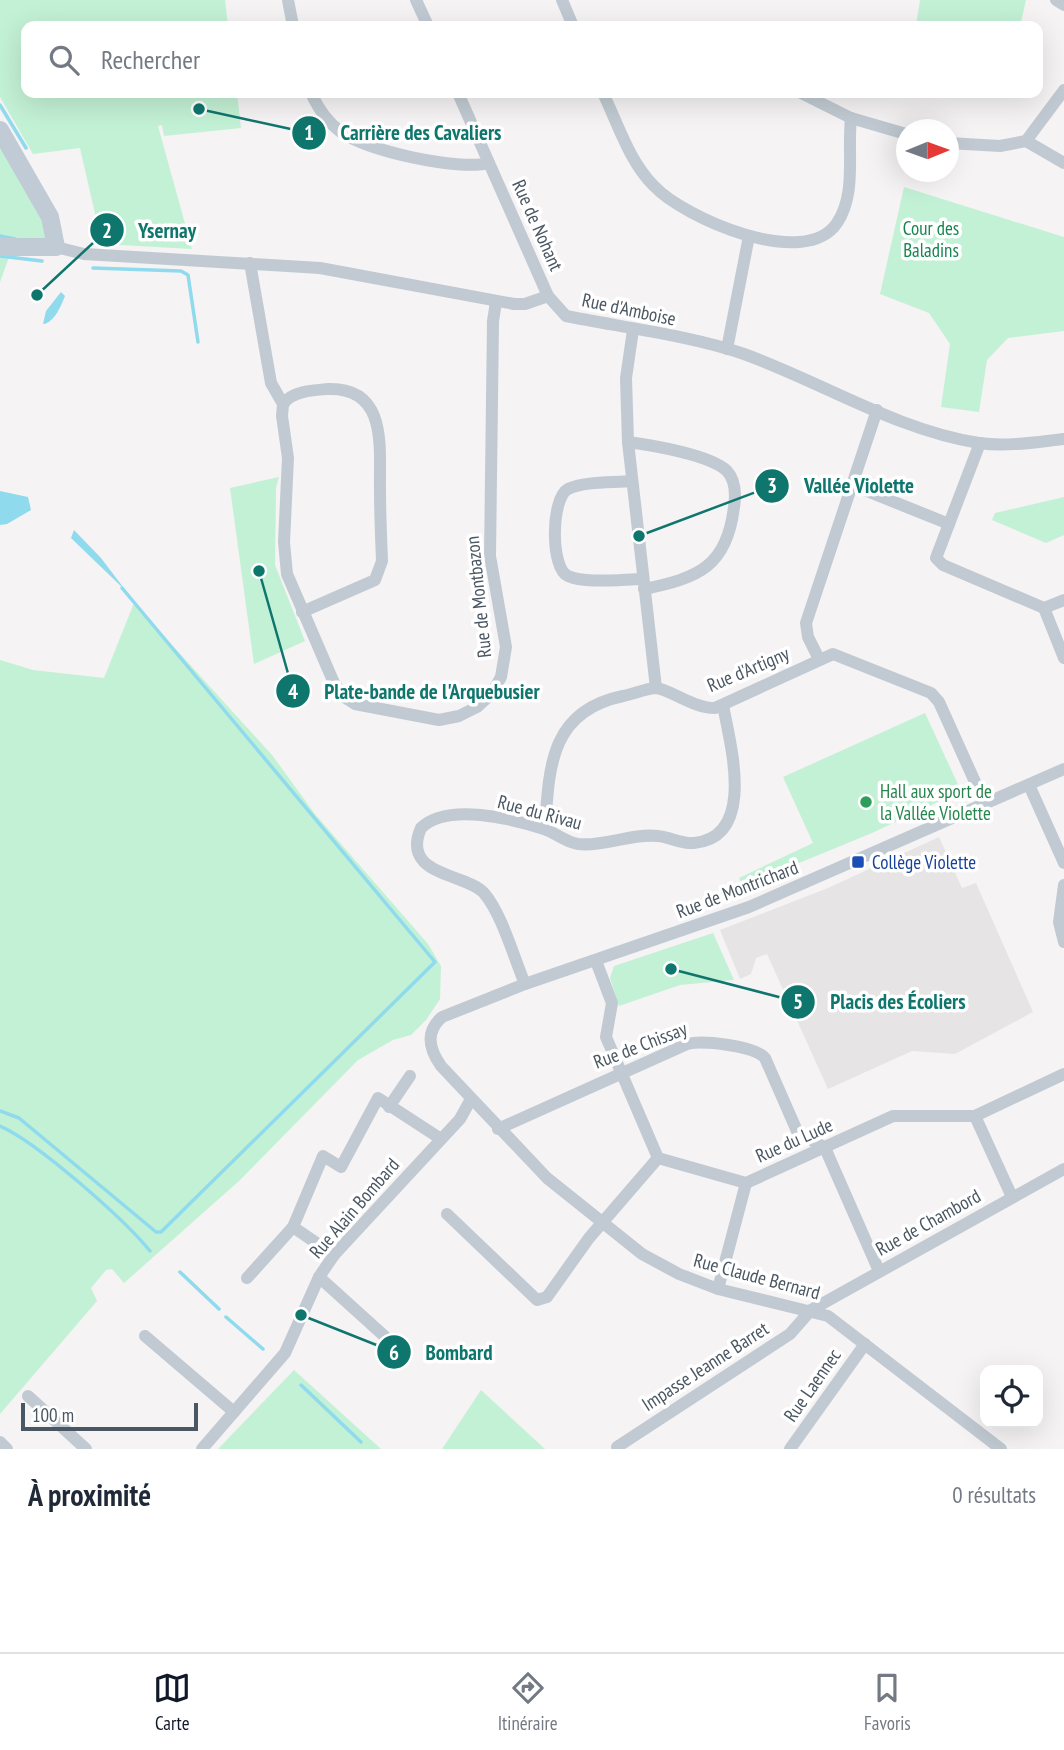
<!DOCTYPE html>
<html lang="fr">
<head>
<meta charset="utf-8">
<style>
	:root { --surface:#fff; --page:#f6f6f7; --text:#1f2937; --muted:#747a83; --line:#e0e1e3; --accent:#111827 }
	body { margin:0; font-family:"PT Sans Narrow",sans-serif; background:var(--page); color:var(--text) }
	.controls { position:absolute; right:21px; bottom:21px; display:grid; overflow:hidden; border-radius:14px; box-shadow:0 7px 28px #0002 }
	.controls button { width:63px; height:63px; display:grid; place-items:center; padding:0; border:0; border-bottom:2px solid var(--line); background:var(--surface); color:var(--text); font:35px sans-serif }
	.compass { position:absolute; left:896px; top:119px; width:63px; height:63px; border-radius:50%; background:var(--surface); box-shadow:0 7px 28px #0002; rotate:89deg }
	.scale { position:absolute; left:21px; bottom:18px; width:177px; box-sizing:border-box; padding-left:7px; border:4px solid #4a5661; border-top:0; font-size:19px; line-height:24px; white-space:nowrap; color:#4a5661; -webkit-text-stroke:5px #fff; paint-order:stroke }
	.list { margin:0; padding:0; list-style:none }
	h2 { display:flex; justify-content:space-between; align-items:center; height:91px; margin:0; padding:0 28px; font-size:30px }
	h2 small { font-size:23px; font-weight:400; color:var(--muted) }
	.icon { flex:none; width:38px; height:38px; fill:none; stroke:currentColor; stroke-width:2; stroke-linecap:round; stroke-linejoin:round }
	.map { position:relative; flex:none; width:1064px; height:1449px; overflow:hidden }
	.search { position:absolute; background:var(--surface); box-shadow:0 7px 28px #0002; left:21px; right:21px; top:21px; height:77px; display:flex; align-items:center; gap:18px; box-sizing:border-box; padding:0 24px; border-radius:14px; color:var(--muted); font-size:26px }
	.sheet { height:203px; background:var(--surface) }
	nav { display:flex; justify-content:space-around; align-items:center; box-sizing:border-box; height:98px; border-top:2px solid var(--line); background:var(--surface); font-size:19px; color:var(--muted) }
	nav a { display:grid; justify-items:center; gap:4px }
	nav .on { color:var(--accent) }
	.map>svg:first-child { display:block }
	.education { fill:#e6e4e5 }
	.green { fill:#c3f1d5 }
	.water { fill:#90daee }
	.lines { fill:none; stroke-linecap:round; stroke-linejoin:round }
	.stream { stroke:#90daee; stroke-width:3.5 }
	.street { stroke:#c1cad2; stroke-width:12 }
	.secondary { stroke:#c1cbd6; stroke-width:18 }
	.leisure-dot { fill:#2e9e5b; stroke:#fff; stroke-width:2.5 }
	.transit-dot { fill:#1a4fb4; stroke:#fff; stroke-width:2.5 }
	.labels { text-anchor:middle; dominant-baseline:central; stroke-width:7; stroke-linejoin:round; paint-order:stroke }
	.street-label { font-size:19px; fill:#4a5661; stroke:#fff }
	.park-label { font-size:19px; fill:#17864f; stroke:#fff }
	.leisure-label { font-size:19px; fill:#27864d; stroke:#fff; text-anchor:start }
	.transit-label { font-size:19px; fill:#164399; stroke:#fff; text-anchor:start }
	.leader { fill:none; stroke:#0f766e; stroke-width:2.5 }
	.callout-dot { fill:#0f766e; stroke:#fff; stroke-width:2.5 }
	.mark-label { font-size:21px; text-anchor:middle; font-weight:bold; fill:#fff }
	.callout-label { font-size:21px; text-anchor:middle; font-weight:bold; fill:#0f766e; stroke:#fff; stroke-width:7; stroke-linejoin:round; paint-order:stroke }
</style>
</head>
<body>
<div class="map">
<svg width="1064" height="1449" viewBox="0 0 1064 1449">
	<rect width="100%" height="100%" fill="#f5f3f3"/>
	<polygon class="education" points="939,837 962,888 976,883 1033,1012 955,1054 912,1051 828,1089 767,954 756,958 751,974 740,979 720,930 828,888"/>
	<g class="green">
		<polygon points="0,0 225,0 228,26 26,26 26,93 237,93 241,128 164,136 162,125 158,126 192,249 102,244 80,148 33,154 0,97"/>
		<polygon points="920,0 1026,0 1020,26 916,26"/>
		<polygon points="0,126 56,247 12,249 0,282"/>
		<polygon points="904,187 1064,237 1064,331 1008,338 987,360 979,412 941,407 950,344 929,313 880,294"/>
		<polygon points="279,477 276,488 275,565 305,641 254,664 230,488"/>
		<polygon points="1064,497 1064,535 1046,543 992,520 995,513"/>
		<polygon points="134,603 272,755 315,814 428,944 441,966 440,999 426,1020 411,1035 393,1040 358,1060 239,1181 124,1283 112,1269 106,1270 91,1288 97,1301 0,1414 0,660 33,670 104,678"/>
		<polygon points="925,713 961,791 872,833 743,886 739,878 813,843 783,777"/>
		<polygon points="713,933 734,980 680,985 619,1006 610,978 614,966"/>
		<polygon points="294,1370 381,1449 218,1449"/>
		<polygon points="481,1390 545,1449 442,1449"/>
	</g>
	<g class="water">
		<path d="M61 292 65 296C61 306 54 323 43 324L46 311Z"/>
		<polygon points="0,491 28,497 31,510 7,524 0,525"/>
		<polygon points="74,530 101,558 126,591 71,538"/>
	</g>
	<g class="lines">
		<g class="stream">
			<polyline points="0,105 26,148"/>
			<polyline points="0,236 15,239"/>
			<polyline points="0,256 42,261"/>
			<polyline points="93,268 181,271 188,275 198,342"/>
			<polyline points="0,1111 19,1118 156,1232 161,1232 435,962 122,588"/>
			<path d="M0 1126C37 1142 124 1219 150 1251"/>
			<polyline points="180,1272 219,1309"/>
			<polyline points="226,1317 263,1349"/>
			<polyline points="301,1385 361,1442"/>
		</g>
		<g class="street">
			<polyline points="288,0 293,26"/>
			<polyline points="416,0 428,26"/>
			<polyline points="562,0 573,26"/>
			<polyline points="1056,0 1064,5"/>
			<path d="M311 93C318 108 327 122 341 132 366 151 460 171 489 163"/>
			<polyline points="458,93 548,296"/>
			<path d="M603 93C618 124 629 161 654 186 684 218 805 271 837 223 857 193 847 152 851 118"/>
			<polyline points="801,93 851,118 906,134"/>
			<polyline points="1026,141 1064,163"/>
			<polyline points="948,143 1000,146 1026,141 1064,90"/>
			<path d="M56 247 84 254 320 268 514 304H525L548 296 566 316C621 327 693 336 744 354 822 382 896 430 979 443 1007 447 1036 442 1064 439"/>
			<polyline points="250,263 271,383 283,404 282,416 288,458 284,542 287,574 334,683 344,697 355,704 439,720 459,716 477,707 492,693 501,677 506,647 490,556 493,321 496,302"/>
			<polyline points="633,330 626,378 628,442 656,688"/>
			<polyline points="727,349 749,236"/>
			<path d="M283 404C292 391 314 390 328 389 389 387 379 450 380 490 380 513 381 537 382 561L375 580 302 612"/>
			<path d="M628 442C651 445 711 455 727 471 736 481 736 494 734 507 727 566 699 578 644 589"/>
			<polyline points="980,443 936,558 943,565 1044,608 1064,600"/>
			<path d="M632 481C613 483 585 481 568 489 551 498 550 568 568 576 585 584 624 579 643 579"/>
			<polyline points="852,485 949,524"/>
			<polyline points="1044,608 1064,658"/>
			<polyline points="819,659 808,637 806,623 877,410"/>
			<polyline points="1029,785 1064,863"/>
			<path d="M545 829C549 767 550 711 623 696 633 694 645 689 655 688 668 688 692 708 715 708L833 654 931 693 939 702 985 804"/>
			<polyline points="1064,885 1059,922 1064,942"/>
			<polyline points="596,961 612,1003 606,1037 658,1158 746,1183 893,1116 975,1116 1064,1074"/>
			<path d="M525 984C514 958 502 914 484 893 466 873 400 876 421 828 447 802 513 819 544 829 556 833 565 842 578 844 604 847 631 833 658 836 670 837 681 844 694 843 757 837 730 744 723 705"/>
			<polyline points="389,1107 410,1076"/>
			<polyline points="975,1116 1012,1197"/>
			<path d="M498 1129 687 1044C703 1040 755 1046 765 1058L797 1131 825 1148 879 1271"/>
			<polyline points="447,1214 537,1300 547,1297 589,1238 658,1158"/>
			<polyline points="334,1255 293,1227 323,1156 341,1167 378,1098 441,1139"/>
			<polyline points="319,1277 402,1352"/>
			<polyline points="247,1278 293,1227"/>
			<polyline points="718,1289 746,1183"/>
			<polyline points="145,1336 234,1412"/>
			<polyline points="28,1396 86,1449"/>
			<polyline points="0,1442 7,1449"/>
			<polyline points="202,1449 285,1353 319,1277 334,1255 460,1119 471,1099"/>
			<polyline points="619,1449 617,1447 790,1334 811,1310 1064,1169"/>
			<polyline points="790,1449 865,1344"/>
			<path d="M1001 1449 828 1316 718 1289 679 1274 642 1254 547 1178 441 1066C429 1049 425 1032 442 1017L525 984 749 907 1064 769"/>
		</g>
		<polyline class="secondary" points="0,130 50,217 56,247 0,247"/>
	</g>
	<circle class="leisure-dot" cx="866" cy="802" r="7"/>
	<rect class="transit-dot" x="851" y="855" width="14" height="14" rx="3.5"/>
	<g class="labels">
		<g class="street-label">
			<text transform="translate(538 225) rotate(66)">Rue de Nohant</text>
			<text transform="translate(629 309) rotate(12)">Rue d'Amboise</text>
			<text transform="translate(478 597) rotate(-96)">Rue de Montbazon</text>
			<text transform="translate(748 669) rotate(-23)">Rue d'Artigny</text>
			<text transform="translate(540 812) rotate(15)">Rue du Rivau</text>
			<text transform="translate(737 889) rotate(-21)">Rue de Montrichard</text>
			<text transform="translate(640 1045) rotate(-21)">Rue de Chissay</text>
			<text transform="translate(794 1140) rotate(-24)">Rue du Lude</text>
			<text transform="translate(354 1208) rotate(-49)">Rue Alain Bombard</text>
			<text transform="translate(928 1222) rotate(-29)">Rue de Chambord</text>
			<text transform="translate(757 1276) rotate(15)">Rue Claude Bernard</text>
			<text transform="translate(705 1366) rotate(-33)">Impasse Jeanne Barret</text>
			<text transform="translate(812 1385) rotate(-55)">Rue Laennec</text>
		</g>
		<g class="park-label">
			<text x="931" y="228">Cour des<tspan x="931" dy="22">Baladins</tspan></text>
		</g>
		<g class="leisure-label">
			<text x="880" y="791">Hall aux sport de<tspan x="880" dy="22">la Vallée Violette</tspan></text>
		</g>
		<g class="transit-label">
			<text x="872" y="862">Collège Violette</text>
		</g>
	</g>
	<path class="leader" d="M199 109L309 133M37 295L107 230M639 536L772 486M259 571L293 691M671 969L798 1002M301 1315L394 1352"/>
	<g class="callout-dot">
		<circle cx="199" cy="109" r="7"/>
		<circle cx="37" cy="295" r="7"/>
		<circle cx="639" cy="536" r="7"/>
		<circle cx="259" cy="571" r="7"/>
		<circle cx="671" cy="969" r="7"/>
		<circle cx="301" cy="1315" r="7"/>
		<circle cx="309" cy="133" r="18"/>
		<circle cx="107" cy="230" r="18"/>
		<circle cx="772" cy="486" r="18"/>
		<circle cx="293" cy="691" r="18"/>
		<circle cx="798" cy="1002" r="18"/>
		<circle cx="394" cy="1352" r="18"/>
	</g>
	<g class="mark-label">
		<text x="309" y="140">1</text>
		<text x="107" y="238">2</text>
		<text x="772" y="493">3</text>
		<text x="293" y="699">4</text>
		<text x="798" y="1009">5</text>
		<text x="394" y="1360">6</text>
	</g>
	<g class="callout-label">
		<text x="421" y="140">Carrière des Cavaliers</text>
		<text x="167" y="238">Ysernay</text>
		<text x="859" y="493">Vallée Violette</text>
		<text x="432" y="699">Plate-bande de l'Arquebusier</text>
		<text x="898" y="1009">Placis des Écoliers</text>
		<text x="459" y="1360">Bombard</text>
	</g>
</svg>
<div class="controls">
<button><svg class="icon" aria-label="locate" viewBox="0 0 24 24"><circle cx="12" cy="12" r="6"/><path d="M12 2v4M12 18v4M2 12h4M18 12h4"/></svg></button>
</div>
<svg class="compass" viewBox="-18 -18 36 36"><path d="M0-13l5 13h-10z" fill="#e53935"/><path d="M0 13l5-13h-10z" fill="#747a83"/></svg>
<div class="scale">100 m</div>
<div class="search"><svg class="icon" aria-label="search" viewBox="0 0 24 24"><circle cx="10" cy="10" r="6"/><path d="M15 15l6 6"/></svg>Rechercher</div>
</div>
<section class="sheet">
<h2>À proximité<small>0 résultats</small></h2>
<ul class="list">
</ul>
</section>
<nav>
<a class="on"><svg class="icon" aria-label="map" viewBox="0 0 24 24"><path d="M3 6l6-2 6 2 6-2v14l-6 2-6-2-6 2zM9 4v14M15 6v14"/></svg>Carte</a>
<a><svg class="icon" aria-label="directions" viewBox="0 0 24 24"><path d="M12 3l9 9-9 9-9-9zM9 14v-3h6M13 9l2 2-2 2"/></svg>Itinéraire</a>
<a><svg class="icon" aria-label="saved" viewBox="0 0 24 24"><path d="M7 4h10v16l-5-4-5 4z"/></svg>Favoris</a>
</nav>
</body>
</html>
